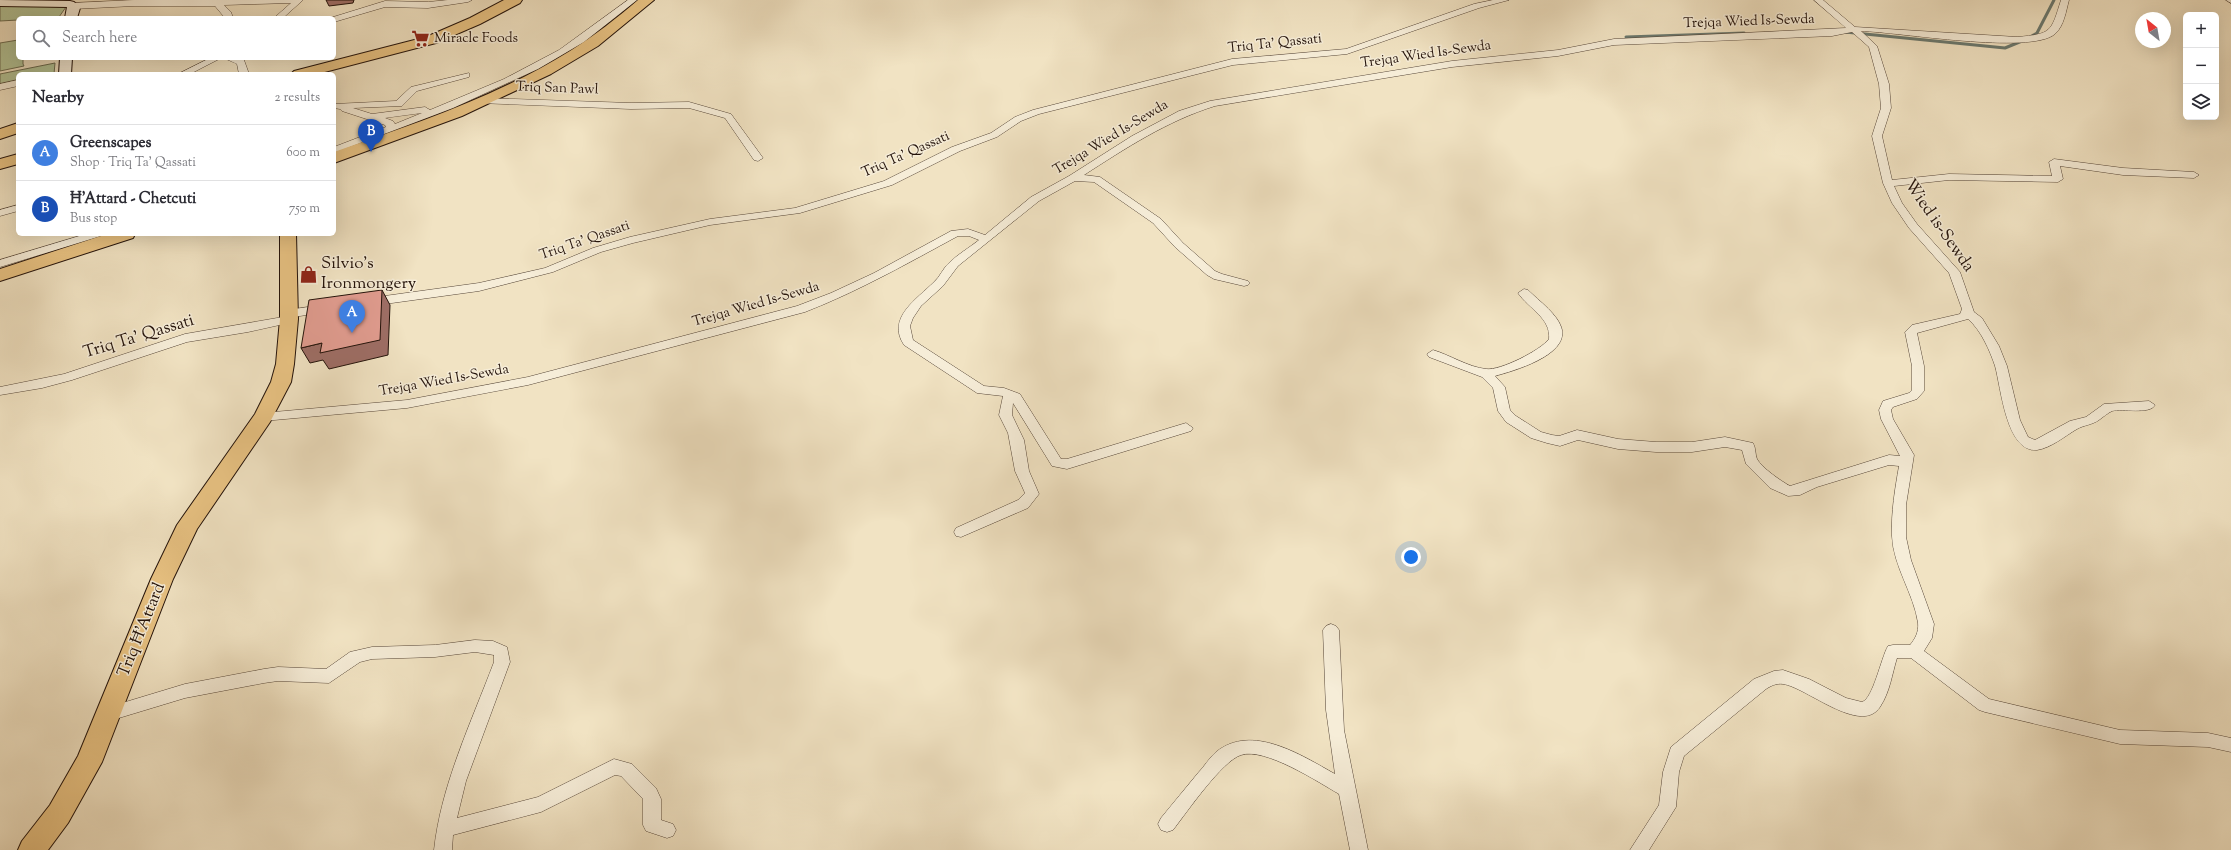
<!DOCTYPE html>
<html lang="en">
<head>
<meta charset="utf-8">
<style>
	:root { --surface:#fff; --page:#f7f7f7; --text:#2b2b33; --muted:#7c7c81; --line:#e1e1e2; --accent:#8f2418 }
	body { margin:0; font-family:"Sorts Mill Goudy",serif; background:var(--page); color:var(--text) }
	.controls { position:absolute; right:12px; top:12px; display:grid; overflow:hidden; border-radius:6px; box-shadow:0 4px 16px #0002 }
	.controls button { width:36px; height:36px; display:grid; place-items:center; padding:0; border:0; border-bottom:1px solid var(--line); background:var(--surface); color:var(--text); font:20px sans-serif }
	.compass { position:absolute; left:2135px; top:12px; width:36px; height:36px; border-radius:50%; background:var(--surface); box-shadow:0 4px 16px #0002; rotate:329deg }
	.you { position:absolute; left:1411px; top:557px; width:14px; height:14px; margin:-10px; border:3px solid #fff; border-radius:50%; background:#1a73e8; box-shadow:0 0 0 6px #1a73e833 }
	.badge { display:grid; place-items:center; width:26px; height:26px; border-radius:50%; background:var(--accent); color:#fff; font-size:13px; font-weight:700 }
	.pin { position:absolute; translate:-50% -33px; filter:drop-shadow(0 1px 2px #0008) }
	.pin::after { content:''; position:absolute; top:21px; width:14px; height:12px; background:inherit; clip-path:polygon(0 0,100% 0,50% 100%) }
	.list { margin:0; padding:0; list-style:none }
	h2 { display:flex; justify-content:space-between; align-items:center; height:52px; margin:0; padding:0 16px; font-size:17px }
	h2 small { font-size:13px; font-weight:400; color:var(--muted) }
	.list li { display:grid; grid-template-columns:26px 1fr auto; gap:12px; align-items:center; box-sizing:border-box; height:56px; padding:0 16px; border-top:1px solid var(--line) }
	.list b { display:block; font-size:15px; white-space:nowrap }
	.list p { margin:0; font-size:13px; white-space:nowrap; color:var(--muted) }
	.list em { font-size:13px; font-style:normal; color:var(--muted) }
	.icon { flex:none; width:22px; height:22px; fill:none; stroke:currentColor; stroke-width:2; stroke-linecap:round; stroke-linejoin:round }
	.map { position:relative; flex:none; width:2231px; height:850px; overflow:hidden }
	.search { position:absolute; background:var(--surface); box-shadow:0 4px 16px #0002; left:16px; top:16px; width:320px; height:44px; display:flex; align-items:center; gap:10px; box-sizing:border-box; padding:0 14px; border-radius:6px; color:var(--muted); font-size:15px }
	.panel { position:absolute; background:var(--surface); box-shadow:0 4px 16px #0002; left:16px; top:72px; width:320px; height:164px; border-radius:6px }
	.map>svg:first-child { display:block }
	.green { fill:#b4c598; stroke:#6c6c51 }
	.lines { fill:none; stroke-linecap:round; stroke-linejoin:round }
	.stream { stroke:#6b796f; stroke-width:3 }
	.street-casing { stroke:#564638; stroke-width:1 }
	.secondary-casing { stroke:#23120a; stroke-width:2 }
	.primary-casing { stroke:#23120a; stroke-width:2 }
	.highway-casing { stroke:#23120a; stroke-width:2 }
	.street { fill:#f6edd8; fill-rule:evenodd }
	.secondary { fill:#f6edd8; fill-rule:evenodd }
	.primary { fill:#e8c282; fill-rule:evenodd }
	.highway { fill:#e8c282; fill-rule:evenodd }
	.shaded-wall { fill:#9e6e66; stroke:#23120a }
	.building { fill:#e29d91; stroke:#23120a }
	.labels { text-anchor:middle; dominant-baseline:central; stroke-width:3; stroke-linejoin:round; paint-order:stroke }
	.far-street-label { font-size:14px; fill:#23120a; stroke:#f6edd8 }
	.far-poi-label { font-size:14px; fill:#23120a; stroke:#f6edd8; text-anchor:start }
	.street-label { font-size:17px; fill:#23120a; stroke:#f6edd8 }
	.poi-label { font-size:17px; fill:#23120a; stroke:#f6edd8; text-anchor:start }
</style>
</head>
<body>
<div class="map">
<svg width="2231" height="850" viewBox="0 0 2231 850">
	<rect width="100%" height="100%" fill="#f1e3c3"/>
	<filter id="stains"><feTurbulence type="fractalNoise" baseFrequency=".005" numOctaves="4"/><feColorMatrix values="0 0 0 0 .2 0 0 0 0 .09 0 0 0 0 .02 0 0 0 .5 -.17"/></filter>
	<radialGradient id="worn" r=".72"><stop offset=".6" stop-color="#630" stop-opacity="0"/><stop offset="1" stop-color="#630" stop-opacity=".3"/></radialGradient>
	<g class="green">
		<polygon points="0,5 66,7 59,17 18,18 18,20 0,21"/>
		<polygon points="18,40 18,58 23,58 23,64 24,66 0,71 0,43"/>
		<polygon points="55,63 54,74 18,74 18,81 0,85 0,74"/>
	</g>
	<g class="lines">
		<g class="stream">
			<polyline points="1845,32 2005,48 2022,41"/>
			<polyline points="1626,37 1744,33"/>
			<polyline points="2030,37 2037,33 2054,0"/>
		</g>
		<defs>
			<g id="street">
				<polygon points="134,0 303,0 283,18 274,18 291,3 224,5 231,12 233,18 225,18 215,6 134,6 73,9 69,6 73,3"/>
				<polygon points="448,0 472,0 468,2 428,8 385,7 334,22 334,18 330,18 385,1 428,2"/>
				<path d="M628 0H637L584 42 538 69 453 108 334 153V147L386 127 385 125 342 111 340 109 334 108V104L396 101 411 87 469 73V77L417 91 402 106 353 108 372 114 425 107 430 110 504 79 559 50ZM422 113 395 124 393 121 385 118Z"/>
				<polygon points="1493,0 1509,0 1479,8 1347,54 1233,65 1039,114 1021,121 997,137 960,151 892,185 800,213 710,225 633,243 601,252 553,272 479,291 370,306 364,302 370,298 479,283 545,268 593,248 630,237 710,219 795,208 884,181 952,147 991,133 1015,117 1033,110 1232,59 1346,49 1474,4"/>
				<path d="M1814 0H1823L1855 27 2017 37C2052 34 2051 32 2061 0H2069C2066 11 2064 26 2055 34 2030 55 1899 32 1861 31L1877 46 1889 84 1891 108 1882 136 1892 180 1949 174 2052 176 2049 162 2054 159 2123 168 2194 172 2199 175 2194 178 2123 175 2060 166 2063 179 2058 182 1949 180 1894 186 1902 203 1917 224 1960 272 1974 312 1982 318 1999 346 2007 366 2020 420 2028 437 2035 440 2070 421 2086 417 2104 404 2149 401 2155 405C2150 415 2122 408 2112 411 2108 413 2103 417 2099 420 2092 425 2084 425 2077 429 2065 436 2051 448 2037 450 2006 453 2001 387 1995 366 1990 351 1981 330 1968 319L1917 333 1924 366V391L1917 399 1893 407 1891 410 1893 419 1914 455 1906 505V537L1911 560 1934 624 1932 638 1924 651 1989 699 2120 730 2208 733 2231 738V752L2208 747 2120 744 1985 712 1979 710 1911 658H1897C1892 674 1890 692 1880 707 1861 736 1806 687 1783 684 1776 683 1771 686 1766 689L1684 756 1679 772 1676 807 1649 850H1630L1659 805 1663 772 1671 747 1754 679 1774 671 1783 670 1809 679 1846 698 1862 702C1873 699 1881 658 1888 646L1893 645H1910C1915 639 1919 632 1918 623 1914 594 1893 566 1892 536 1891 512 1895 489 1899 466L1889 465 1817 487 1800 495 1788 496 1770 488 1746 464 1742 450 1725 447 1692 452H1656L1618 449 1578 440 1560 446 1547 443 1531 438 1506 422 1498 411 1493 388 1482 377 1429 357 1427 354 1433 350C1450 355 1468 367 1486 369 1500 371 1541 350 1549 339 1551 318 1529 309 1518 293L1524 289 1528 290C1539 301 1559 315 1562 330 1567 356 1513 371 1495 376L1505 387 1510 410 1516 416 1541 432 1552 435 1559 436 1577 430 1618 439 1656 442H1692L1725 437 1753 443C1756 448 1755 454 1757 459 1762 468 1781 481 1790 486L1889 455 1900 456 1881 419 1879 410 1883 401 1909 393 1912 390V366L1905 332 1912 325 1960 314 1962 309 1949 273 1909 228 1892 203 1883 183 1872 136 1881 108 1879 84 1869 47 1852 32 1832 36 1614 45 1558 56 1452 67 1215 106C1167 121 1126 148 1084 175L1100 177 1161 219 1183 243 1215 271 1222 274 1248 281 1250 283 1248 285 1244 286 1214 279 1207 275 1175 247 1153 223 1094 182 1075 181 1039 201 958 266 943 286 921 306 913 318 910 326 913 340 984 386 1004 388 1020 394 1061 459H1067L1186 423 1193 428 1191 431 1067 469 1052 466 1013 403 1012 415 1024 440 1029 471 1039 494 1028 508 961 537 956 536 954 532 956 528 1018 500 1025 493 1015 471 1008 433 999 415 1003 396 977 393 904 345C886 318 917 299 934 282 940 277 943 268 949 263 958 254 969 248 979 240L969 236H958C908 263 859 291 805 312L528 385 407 408 263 421 257 417 263 413 407 400 528 377 797 306 831 293 874 273 951 231 968 229 985 235 1031 197 1069 176 1132 136 1179 111 1210 101 1452 61 1558 50 1614 39 1846 28Z"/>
				<polygon points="2226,0 2231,0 2231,3"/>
				<polygon points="210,58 221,58 190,74 178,74"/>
				<polygon points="224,58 244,60 249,74 239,74 237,64"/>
				<polygon points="18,80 18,86 0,90 0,84"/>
				<polygon points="482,98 631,103 689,102 731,114 763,158 758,161 754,160 725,118 689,108 631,109 479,103 477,101"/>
				<polygon points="18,205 18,211 0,216 0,210"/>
				<polygon points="86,234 102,234 101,236 0,267 0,260"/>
				<polygon points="323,305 329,309 327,312 293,317 295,319 293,322 248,332 187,342 72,380 42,388 0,395 0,387 64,374 185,334 283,317 281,314 283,311 287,310"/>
				<path d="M1331 624 1336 626 1339 630 1344 730 1368 850H1350L1339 794C1318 782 1265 747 1241 755 1222 761 1187 812 1173 830L1167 832 1161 830 1158 824 1161 818C1173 803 1186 788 1198 773 1204 767 1209 758 1216 752 1252 723 1301 755 1335 774L1326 710 1323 630 1326 626Z"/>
				<path d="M475 640 493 641 507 647 510 662 466 781 457 818 538 797 614 759 632 764 656 788 661 799V820L673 824 676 830 673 836 667 838 646 831 643 825V799L621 776 615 775 541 812 453 835 452 850H434C441 785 471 723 494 662V655L475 652 435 657 372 659 360 662 329 683 278 681 264 683 185 698 109 721 103 719 101 714 103 709 109 707 185 684 264 669 278 667 326 669 350 652 372 647 435 645Z"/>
			</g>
			<g id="secondary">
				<polygon points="0,0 70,1 74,2 80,8 77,18 65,18 67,7 0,6"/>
				<polygon points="60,58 72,58 71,74 59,74"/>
			</g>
			<polygon id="primary" points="280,234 296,234 298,319 294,364 291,382 270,422 197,529 173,579 102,762 68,823 48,850 18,850 22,841 50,805 78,756 151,579 177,525 255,414 271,382 276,364 280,319"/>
			<g id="highway">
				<polygon points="504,0 522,0 520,3 480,24 436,43 317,74 291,74 294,71 426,37 470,18"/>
				<path d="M638 0H654L598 46 551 74 462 116 334 163V152C414 124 498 96 570 51 594 36 617 18 638 0Z"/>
				<polygon points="18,123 18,133 0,139 0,129"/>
				<polygon points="18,154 18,164 0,169 0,159"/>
				<polygon points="107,234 135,234 133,238 0,281 0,269"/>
			</g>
		</defs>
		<use href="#street" class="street-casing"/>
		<use href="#secondary" class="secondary-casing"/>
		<use href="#primary" class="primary-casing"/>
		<use href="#highway" class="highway-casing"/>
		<use href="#street" class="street"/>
		<use href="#secondary" class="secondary"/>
		<use href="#primary" class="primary"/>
		<use href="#highway" class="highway"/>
	</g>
	<g class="shaded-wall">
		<polygon points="326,0 354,0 353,3 329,6"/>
		<polygon points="382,290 390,305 388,355 329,369 323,360 310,363 301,348 322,343"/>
	</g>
	<polygon class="building" points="382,290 380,340 320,353 322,343 301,348 309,300"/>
	<defs>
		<symbol id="supermarket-bare" viewBox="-9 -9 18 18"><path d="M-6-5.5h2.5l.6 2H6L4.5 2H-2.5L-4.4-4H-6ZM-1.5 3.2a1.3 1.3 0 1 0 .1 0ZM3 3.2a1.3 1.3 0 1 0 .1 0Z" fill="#8f2418" stroke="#f6edd8" stroke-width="2.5" paint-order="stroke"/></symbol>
		<symbol id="shop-bare" viewBox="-9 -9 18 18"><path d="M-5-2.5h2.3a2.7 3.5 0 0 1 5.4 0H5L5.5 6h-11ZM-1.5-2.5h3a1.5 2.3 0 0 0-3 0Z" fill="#8f2418" stroke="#f6edd8" stroke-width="2.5" paint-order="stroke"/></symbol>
	</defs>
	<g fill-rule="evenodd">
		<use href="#supermarket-bare" x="408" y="26" width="25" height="25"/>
		<use href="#shop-bare" x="296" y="262" width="25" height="25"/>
	</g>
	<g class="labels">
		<g class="far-street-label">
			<text transform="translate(1749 22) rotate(-2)">Trejqa Wied Is-Sewda</text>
			<text transform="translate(1275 44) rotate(-6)">Triq Ta' Qassati</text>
			<text transform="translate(1426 55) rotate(-8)">Trejqa Wied Is-Sewda</text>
			<text transform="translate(557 89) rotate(2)">Triq San Pawl</text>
			<text transform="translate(1111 138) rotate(-31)">Trejqa Wied Is-Sewda</text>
			<text transform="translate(906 155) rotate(-24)">Triq Ta' Qassati</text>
			<text transform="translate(585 241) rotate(-19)">Triq Ta' Qassati</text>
			<text transform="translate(756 305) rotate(-16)">Trejqa Wied Is-Sewda</text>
			<text transform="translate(444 381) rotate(-10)">Trejqa Wied Is-Sewda</text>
		</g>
		<g class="far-poi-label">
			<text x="434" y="39">Miracle Foods</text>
		</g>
		<g class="street-label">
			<text transform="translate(1939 226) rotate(55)">Wied is-Sewda</text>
			<text transform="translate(139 337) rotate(-17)">Triq Ta' Qassati</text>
			<text transform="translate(142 630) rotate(-68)">Triq Ħ'Attard</text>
		</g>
		<g class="poi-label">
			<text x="321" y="264">Silvio's<tspan x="321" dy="20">Ironmongery</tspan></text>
		</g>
	</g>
	<rect width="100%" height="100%" filter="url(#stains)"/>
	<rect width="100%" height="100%" fill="url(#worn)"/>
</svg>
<div class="controls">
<button>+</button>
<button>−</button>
<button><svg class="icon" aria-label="layers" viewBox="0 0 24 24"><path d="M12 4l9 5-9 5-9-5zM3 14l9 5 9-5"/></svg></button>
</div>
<svg class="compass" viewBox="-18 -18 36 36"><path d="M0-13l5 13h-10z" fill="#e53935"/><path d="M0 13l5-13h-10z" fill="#7c7c81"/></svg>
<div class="you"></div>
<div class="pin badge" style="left:352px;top:333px;background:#3f7fe0">A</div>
<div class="pin badge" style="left:371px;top:152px;background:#1a4fb4">B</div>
<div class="search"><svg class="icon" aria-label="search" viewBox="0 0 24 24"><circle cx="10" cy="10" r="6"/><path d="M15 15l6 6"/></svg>Search here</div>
<section class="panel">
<h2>Nearby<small>2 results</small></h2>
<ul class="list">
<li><span class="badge" style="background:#3f7fe0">A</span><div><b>Greenscapes</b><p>Shop · Triq Ta' Qassati</p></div><em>600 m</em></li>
<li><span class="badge" style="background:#1a4fb4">B</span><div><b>Ħ'Attard - Chetcuti</b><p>Bus stop</p></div><em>750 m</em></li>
</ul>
</section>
</div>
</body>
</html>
